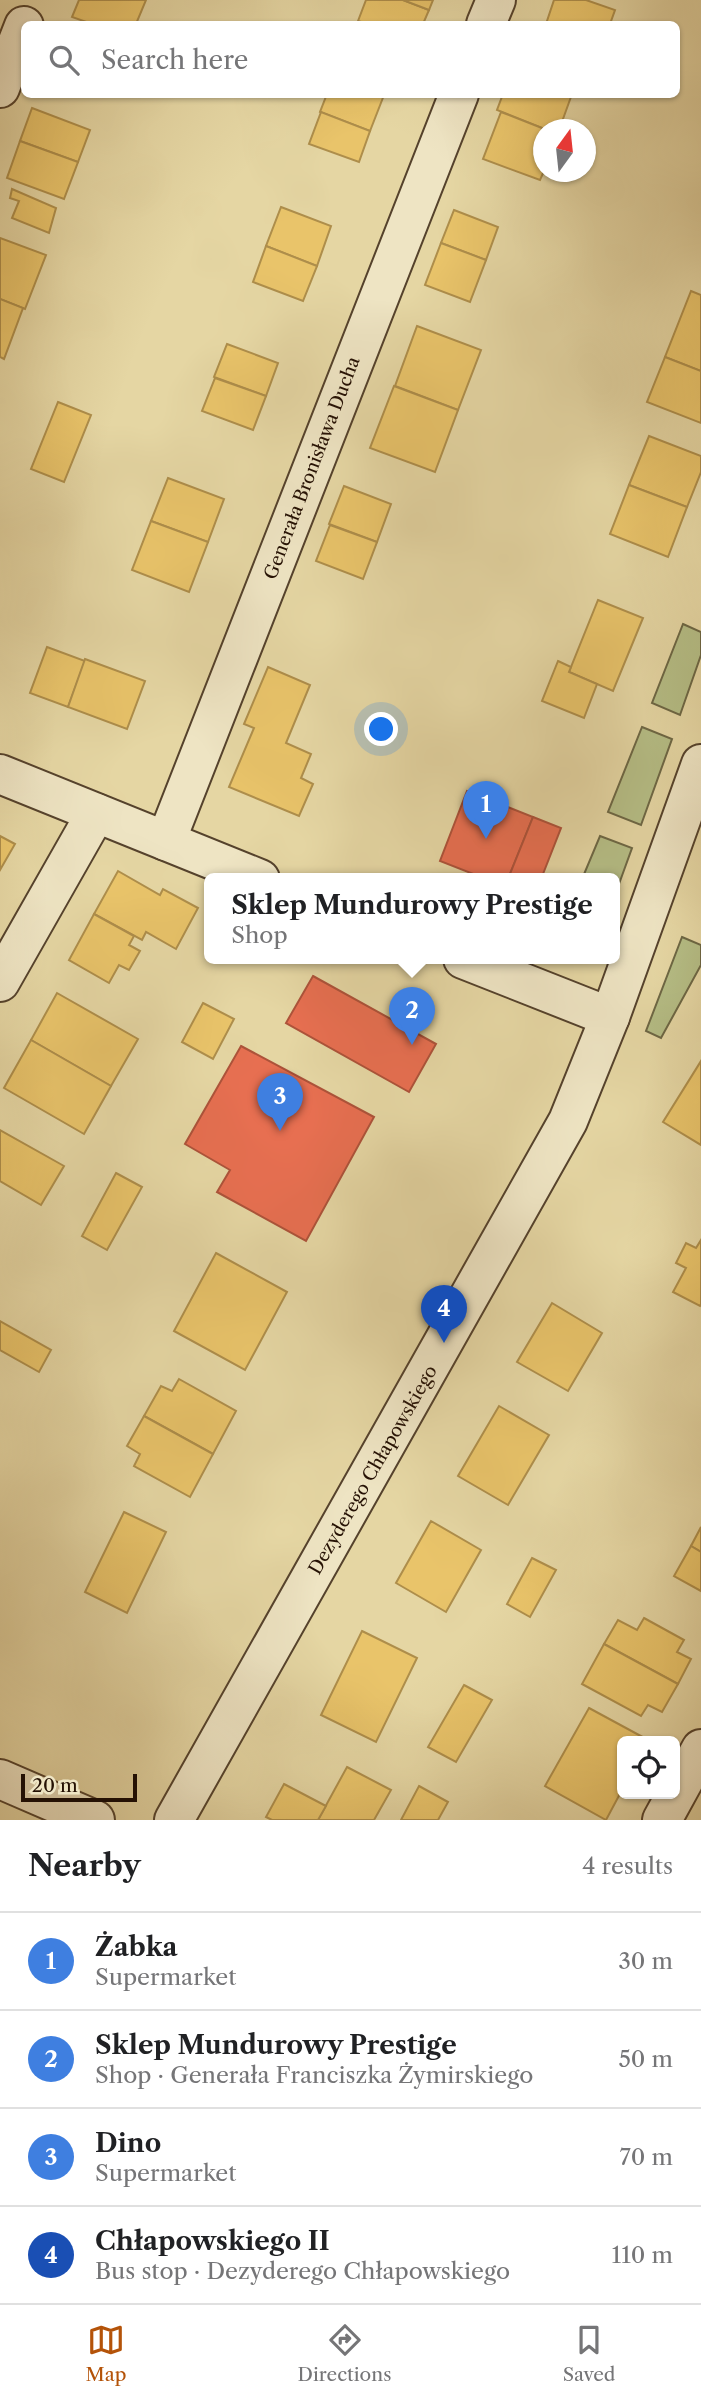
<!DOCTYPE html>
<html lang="en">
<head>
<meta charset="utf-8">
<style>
	:root { --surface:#fff; --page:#f2f2f2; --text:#202124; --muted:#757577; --line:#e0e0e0; --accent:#b45309 }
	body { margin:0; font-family:"Libre Caslon Text",serif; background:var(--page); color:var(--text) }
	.controls { position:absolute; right:21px; bottom:21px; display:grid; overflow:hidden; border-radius:10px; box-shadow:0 2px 5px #0004 }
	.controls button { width:63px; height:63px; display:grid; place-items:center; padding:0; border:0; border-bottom:2px solid var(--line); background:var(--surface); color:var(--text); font:35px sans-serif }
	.compass { position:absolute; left:533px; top:119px; width:63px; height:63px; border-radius:50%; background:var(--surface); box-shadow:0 2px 5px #0004; rotate:15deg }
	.scale { position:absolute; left:21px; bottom:18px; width:116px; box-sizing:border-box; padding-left:7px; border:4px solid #251104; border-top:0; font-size:19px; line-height:24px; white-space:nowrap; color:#251104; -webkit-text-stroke:5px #eee4c3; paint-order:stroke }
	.you { position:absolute; left:382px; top:730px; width:24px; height:24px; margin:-18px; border:5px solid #fff; border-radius:50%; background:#1a73e8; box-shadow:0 0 0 10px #1a73e833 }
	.badge { display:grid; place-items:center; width:46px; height:46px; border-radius:50%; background:var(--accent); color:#fff; font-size:23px; font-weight:700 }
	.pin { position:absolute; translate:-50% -58px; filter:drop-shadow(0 2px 4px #0008) }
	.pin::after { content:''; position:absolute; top:37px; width:24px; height:21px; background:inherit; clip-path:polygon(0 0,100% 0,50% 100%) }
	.popup { position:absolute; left:204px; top:873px; width:416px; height:91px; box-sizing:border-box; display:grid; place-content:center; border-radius:10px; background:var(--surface); filter:drop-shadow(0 2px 5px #0005); font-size:23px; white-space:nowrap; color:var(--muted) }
	.popup b { font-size:26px; color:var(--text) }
	.popup::after { content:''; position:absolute; left:50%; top:100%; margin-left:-14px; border:14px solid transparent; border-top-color:var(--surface) }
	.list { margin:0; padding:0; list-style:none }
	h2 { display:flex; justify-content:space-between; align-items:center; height:91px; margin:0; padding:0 28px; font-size:30px }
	h2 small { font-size:23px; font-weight:400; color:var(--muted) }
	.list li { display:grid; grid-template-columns:46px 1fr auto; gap:21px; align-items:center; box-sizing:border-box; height:98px; padding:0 28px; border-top:2px solid var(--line) }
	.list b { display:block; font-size:26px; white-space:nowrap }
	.list p { margin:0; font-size:23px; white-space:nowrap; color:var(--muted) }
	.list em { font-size:23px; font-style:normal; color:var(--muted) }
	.icon { flex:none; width:38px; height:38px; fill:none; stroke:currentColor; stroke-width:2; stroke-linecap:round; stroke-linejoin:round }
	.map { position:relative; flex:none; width:701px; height:1820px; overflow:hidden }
	.search { position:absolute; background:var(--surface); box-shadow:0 2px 5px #0004; left:21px; right:21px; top:21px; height:77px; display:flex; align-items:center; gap:18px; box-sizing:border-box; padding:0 24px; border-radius:10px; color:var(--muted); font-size:26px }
	.sheet { height:483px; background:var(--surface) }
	nav { display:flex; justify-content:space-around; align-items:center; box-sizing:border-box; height:98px; border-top:2px solid var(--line); background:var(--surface); font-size:19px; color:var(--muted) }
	nav a { display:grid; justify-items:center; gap:4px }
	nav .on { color:var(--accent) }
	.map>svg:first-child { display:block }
	.green { fill:#b5bd85; stroke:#6d6744; stroke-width:2 }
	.homes { fill:#e9c46a; stroke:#ae8e4b; stroke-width:2 }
	.shops { fill:#e76f51; stroke:#ad533a; stroke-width:2 }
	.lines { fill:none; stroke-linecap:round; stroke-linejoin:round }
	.minor-casing { stroke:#55422c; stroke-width:42 }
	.minor { stroke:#eee4c3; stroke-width:38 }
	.labels { text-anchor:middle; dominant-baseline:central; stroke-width:7; stroke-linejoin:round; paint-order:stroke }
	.street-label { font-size:18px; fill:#251104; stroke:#eee4c3 }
</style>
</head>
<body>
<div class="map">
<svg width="701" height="1820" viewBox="0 0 701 1820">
	<rect width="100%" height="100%" fill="#e5d6a3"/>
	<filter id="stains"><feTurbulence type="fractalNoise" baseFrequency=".00286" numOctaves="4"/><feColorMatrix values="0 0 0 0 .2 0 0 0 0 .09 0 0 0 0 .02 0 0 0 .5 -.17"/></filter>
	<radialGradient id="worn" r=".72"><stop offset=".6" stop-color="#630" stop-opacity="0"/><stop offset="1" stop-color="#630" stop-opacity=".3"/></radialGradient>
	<g class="green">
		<polygon points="683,624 701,632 701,655 680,715 652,703"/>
		<polygon points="642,727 672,739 641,825 608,812"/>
		<polygon points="600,836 632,848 615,895 615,879 582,879"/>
		<polygon points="682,937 701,945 701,965 661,1038 646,1031"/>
	</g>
	<g class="homes">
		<polygon points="79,0 146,0 136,24 92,24 72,17"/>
		<polygon points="366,0 403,0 429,10 423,24 368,24 358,21"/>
		<polygon points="403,0 433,0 429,10"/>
		<polygon points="554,0 586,0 615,10 610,24 546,24"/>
		<polygon points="327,94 383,94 384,95 370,131 320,112"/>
		<polygon points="503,94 572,94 559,130 547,130 497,110"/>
		<polygon points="32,108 90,130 78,162 20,141"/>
		<polygon points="321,112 370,131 359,162 309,144"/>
		<polygon points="501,112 547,130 544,130 544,171 540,180 483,159"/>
		<polygon points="20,141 78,162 64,199 7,178"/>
		<polygon points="12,189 56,208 49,233 12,218 19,201 10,198"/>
		<polygon points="281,207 331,226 317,266 266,246"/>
		<polygon points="454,210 498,227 486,260 441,243"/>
		<polygon points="0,238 46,255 25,309 0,299"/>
		<polygon points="441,243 486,260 470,302 425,285"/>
		<polygon points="266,246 317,266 303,301 253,282"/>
		<polygon points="691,291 701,295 701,371 665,357"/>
		<polygon points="0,299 23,308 4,359 0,357"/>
		<polygon points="417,326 481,350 458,410 395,386"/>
		<polygon points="227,344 278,363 266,396 214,377"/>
		<polygon points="665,357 701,371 701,423 647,402"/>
		<polygon points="215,378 266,396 253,430 202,411"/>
		<polygon points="394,386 458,410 435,472 370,448"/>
		<polygon points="58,402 91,415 64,482 31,469"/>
		<polygon points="649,436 701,456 701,472 687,507 629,485"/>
		<polygon points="168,478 224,499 208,542 151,521"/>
		<polygon points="629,485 687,507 668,557 610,534"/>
		<polygon points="344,486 391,504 377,542 329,524"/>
		<polygon points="151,521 208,542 189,592 132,570"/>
		<polygon points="330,525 377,542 363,579 316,561"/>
		<polygon points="598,600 643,618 613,691 569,672"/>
		<polygon points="47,647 85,661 68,707 30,693"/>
		<polygon points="85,659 145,681 127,729 68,707"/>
		<polygon points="558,661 571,667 569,672 597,684 584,718 542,701"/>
		<polygon points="268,667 310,685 286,743 311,754 301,778 313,784 299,816 229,787 254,728 244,724"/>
		<polygon points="0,836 15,844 0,870"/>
		<polygon points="118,871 160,895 163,889 198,908 176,949 146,932 142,940 94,914"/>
		<polygon points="94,914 134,936 129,945 140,951 129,970 119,965 109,983 69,960"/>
		<polygon points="57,993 138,1039 111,1086 31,1040"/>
		<polygon points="203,1003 234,1019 213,1059 182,1042"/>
		<polygon points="31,1040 111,1086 84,1134 4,1088"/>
		<polygon points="701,1061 701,1145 663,1122"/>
		<polygon points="0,1130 64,1166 41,1205 0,1181"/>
		<polygon points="116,1173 142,1187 107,1250 82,1236"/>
		<polygon points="701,1240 701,1304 700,1306 673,1292 686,1268 676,1263 686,1243 696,1248"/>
		<polygon points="216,1253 287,1292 245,1370 174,1331"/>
		<polygon points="552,1303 602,1333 568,1391 517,1362"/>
		<polygon points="0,1321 51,1350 39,1372 0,1350"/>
		<polygon points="179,1379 236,1411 213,1454 144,1416 161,1386 172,1391"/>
		<polygon points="499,1406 549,1435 508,1505 458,1476"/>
		<polygon points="144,1416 213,1454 190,1497 134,1466 140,1454 127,1446"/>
		<polygon points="124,1512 166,1532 127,1613 85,1592"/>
		<polygon points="431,1521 481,1550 446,1612 396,1583"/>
		<polygon points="701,1527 701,1552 691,1546"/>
		<polygon points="691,1546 701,1552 701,1591 674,1576"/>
		<polygon points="532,1558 556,1570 530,1617 507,1604"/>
		<polygon points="644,1618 684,1640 677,1652 691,1659 678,1684 604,1644 618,1620 637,1630"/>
		<polygon points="362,1631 417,1658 376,1742 321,1715"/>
		<polygon points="604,1644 678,1684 662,1712 648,1705 641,1716 582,1684"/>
		<polygon points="464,1685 492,1700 456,1762 428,1747"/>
		<polygon points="589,1708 650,1741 622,1741 622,1790 606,1820 545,1786"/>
		<polygon points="347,1767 391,1790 374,1820 318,1820"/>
		<polygon points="284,1784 326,1806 318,1820 272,1820 266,1817"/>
		<polygon points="419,1786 448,1802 438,1820 401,1820"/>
	</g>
	<g class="shops">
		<polygon points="467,791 533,817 508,879 486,879 440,861"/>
		<polygon points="533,817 561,828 541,879 508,879"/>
		<polygon points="313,976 436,1044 409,1092 286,1023"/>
		<polygon points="241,1046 374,1117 306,1241 217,1192 230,1170 185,1144"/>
	</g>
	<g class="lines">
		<defs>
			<g id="minor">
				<polyline points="486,24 496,0"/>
				<polyline points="0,88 24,26"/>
				<polyline points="0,774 260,879"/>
				<polyline points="166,841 459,94"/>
				<polyline points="463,959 610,1017"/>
				<polyline points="0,982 96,813"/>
				<polyline points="0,1779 95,1820"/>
				<polyline points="174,1820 568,1121 610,1017 701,764"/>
				<polyline points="662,1820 701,1749"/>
			</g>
		</defs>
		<use href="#minor" class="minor-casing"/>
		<use href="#minor" class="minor"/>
	</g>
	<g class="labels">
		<g class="street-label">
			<text transform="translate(312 468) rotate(-69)">Generała Bronisława Ducha</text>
			<text transform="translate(373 1470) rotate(-60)">Dezyderego Chłapowskiego</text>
		</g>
	</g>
	<rect width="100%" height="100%" filter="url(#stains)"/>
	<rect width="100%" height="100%" fill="url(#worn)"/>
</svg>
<div class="controls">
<button><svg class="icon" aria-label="locate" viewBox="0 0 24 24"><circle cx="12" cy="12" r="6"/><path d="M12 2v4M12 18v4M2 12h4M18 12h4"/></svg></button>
</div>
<svg class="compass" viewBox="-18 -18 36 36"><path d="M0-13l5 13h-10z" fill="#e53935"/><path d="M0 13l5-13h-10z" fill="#757577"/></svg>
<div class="scale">20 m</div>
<div class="you"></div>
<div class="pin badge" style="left:486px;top:839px;background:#3f7fe0">1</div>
<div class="pin badge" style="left:412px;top:1045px;background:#3f7fe0">2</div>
<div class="popup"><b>Sklep Mundurowy Prestige</b>Shop</div>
<div class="pin badge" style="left:280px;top:1131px;background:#3f7fe0">3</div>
<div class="pin badge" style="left:444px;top:1343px;background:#1a4fb4">4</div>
<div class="search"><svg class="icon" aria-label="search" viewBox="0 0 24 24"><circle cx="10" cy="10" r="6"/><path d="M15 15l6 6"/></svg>Search here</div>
</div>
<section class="sheet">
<h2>Nearby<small>4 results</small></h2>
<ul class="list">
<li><span class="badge" style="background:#3f7fe0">1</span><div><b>Żabka</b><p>Supermarket</p></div><em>30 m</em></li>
<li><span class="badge" style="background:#3f7fe0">2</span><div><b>Sklep Mundurowy Prestige</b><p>Shop · Generała Franciszka Żymirskiego</p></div><em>50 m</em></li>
<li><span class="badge" style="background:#3f7fe0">3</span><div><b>Dino</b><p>Supermarket</p></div><em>70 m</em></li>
<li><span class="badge" style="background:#1a4fb4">4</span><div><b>Chłapowskiego II</b><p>Bus stop · Dezyderego Chłapowskiego</p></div><em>110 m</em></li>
</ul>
</section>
<nav>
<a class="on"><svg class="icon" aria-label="map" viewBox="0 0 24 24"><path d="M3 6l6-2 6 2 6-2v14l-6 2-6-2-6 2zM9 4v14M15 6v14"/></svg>Map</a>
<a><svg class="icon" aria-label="directions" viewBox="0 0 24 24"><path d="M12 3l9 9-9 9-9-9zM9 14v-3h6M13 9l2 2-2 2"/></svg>Directions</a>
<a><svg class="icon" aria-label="saved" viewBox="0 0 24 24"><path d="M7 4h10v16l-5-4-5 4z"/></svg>Saved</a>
</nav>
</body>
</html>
